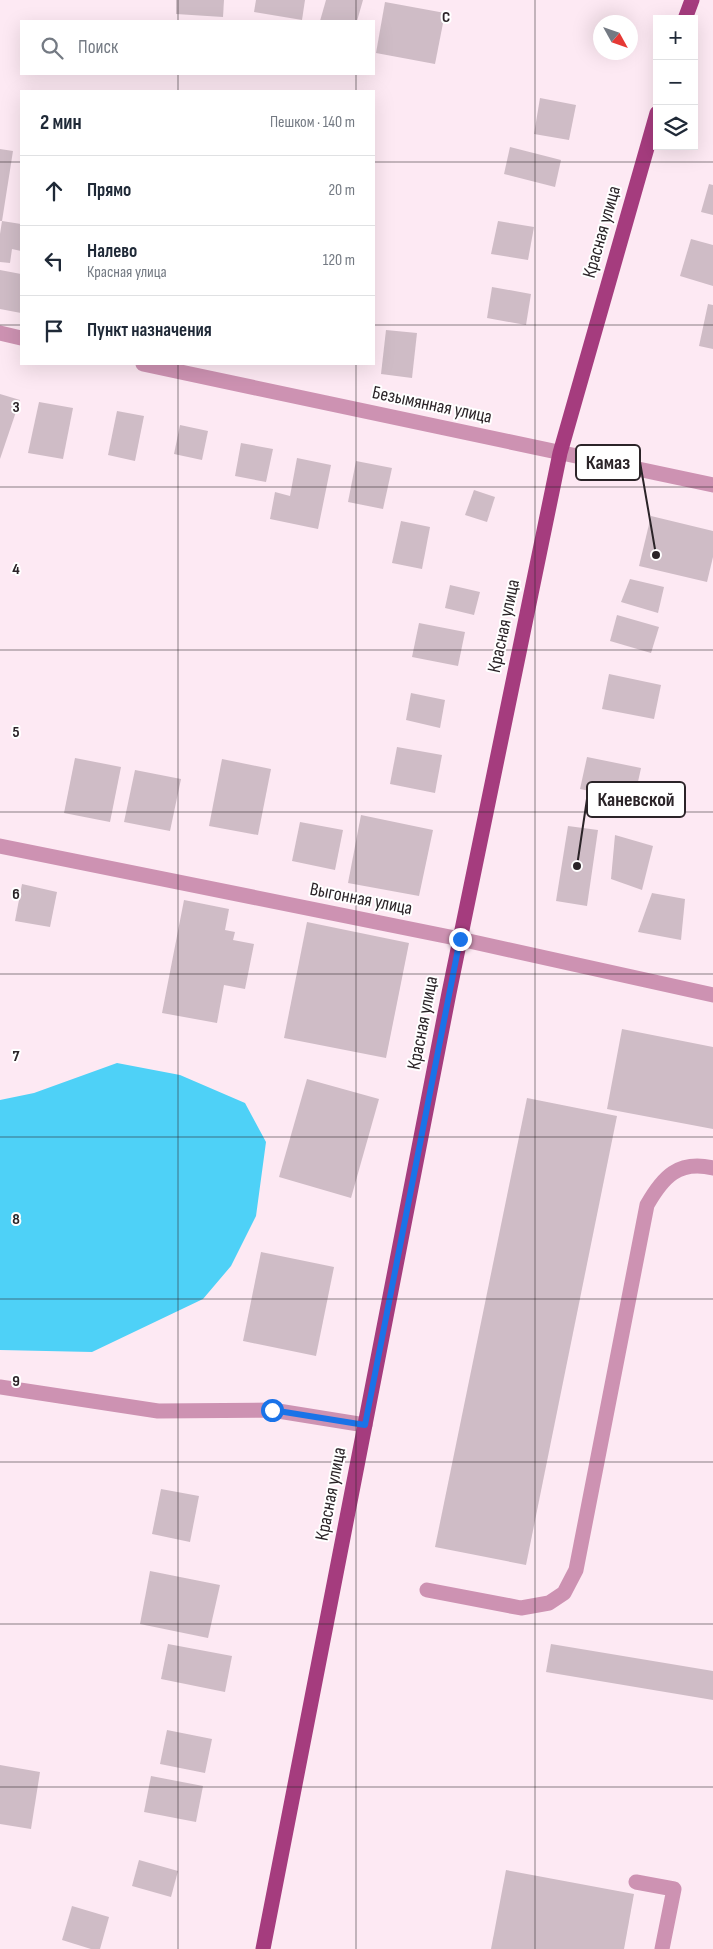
<!DOCTYPE html>
<html lang="ru">
<head>
<meta charset="utf-8">
<style>
	:root { --surface:#fff; --page:#f2f2f3; --text:#1f2937; --muted:#747a83; --line:#e0e1e3 }
	body { margin:0; font-family:"Sofia Sans Condensed",sans-serif; background:var(--page); color:var(--text) }
	.controls { position:absolute; right:15px; top:15px; display:grid; overflow:hidden; border-radius:0px; box-shadow:0 5px 20px #0002 }
	.controls button { width:45px; height:45px; display:grid; place-items:center; padding:0; border:0; border-bottom:1px solid var(--line); background:var(--surface); color:var(--text); font:25px sans-serif }
	.compass { position:absolute; left:593px; top:15px; width:45px; height:45px; border-radius:50%; background:var(--surface); box-shadow:0 5px 20px #0002; rotate:130deg }
	.stop { position:absolute; width:15px; height:15px; margin:-11px; border:4px solid #1a73e8; border-radius:50%; background:#fff }
	.stop.end { background:#1a73e8; border-color:#fff; box-shadow:0 1px 5px #0008 }
	.list { margin:0; padding:0; list-style:none }
	h2 { display:flex; justify-content:space-between; align-items:center; height:65px; margin:0; padding:0 20px; font-size:21px }
	h2 small { font-size:16px; font-weight:400; color:var(--muted) }
	.list li { display:grid; grid-template-columns:32px 1fr auto; gap:15px; align-items:center; box-sizing:border-box; height:70px; padding:0 20px; border-top:1px solid var(--line) }
	.list b { display:block; font-size:19px; white-space:nowrap }
	.list p { margin:0; font-size:16px; white-space:nowrap; color:var(--muted) }
	.list em { font-size:16px; font-style:normal; color:var(--muted) }
	.icon { flex:none; width:28px; height:28px; fill:none; stroke:currentColor; stroke-width:2; stroke-linecap:round; stroke-linejoin:round }
	.map { position:relative; flex:none; width:713px; height:1949px; overflow:hidden }
	.search { position:absolute; background:var(--surface); box-shadow:0 5px 20px #0002; left:20px; top:20px; width:355px; height:55px; display:flex; align-items:center; gap:12px; box-sizing:border-box; padding:0 18px; border-radius:0px; color:var(--muted); font-size:19px }
	.panel { position:absolute; background:var(--surface); box-shadow:0 5px 20px #0002; left:20px; top:90px; width:355px; height:275px; border-radius:0px }
	.map>svg:first-child { display:block }
	.water { fill:#4ed1f7 }
	.building { fill:#cfbcc6 }
	.lines { fill:none; stroke-linecap:round; stroke-linejoin:round }
	.minor { stroke:#cd92b2; stroke-width:15 }
	.major { stroke:#a53c7e; stroke-width:15 }
	.route { stroke:#1a73e8; stroke-width:6 }
	.grid { fill:none; stroke:#2b2428; stroke-width:1; stroke-opacity:0.55 }
	.labels { text-anchor:middle; dominant-baseline:central; stroke-width:4; stroke-linejoin:round; paint-order:stroke }
	.street-label { font-size:19px; fill:#2b2428; stroke:#fff }
	.grid-label { font-size:16px; text-anchor:middle; font-weight:bold; fill:#2b2428; stroke:#fff; stroke-width:4; stroke-linejoin:round; paint-order:stroke }
	.leader { fill:none; stroke:#2b2428; stroke-width:2 }
	.callout-dot { fill:#2b2428; stroke:#fff; stroke-width:2 }
	.callout { fill:#fff; stroke:#2b2428; stroke-width:2 }
	.callout-label { font-size:20px; text-anchor:middle; font-weight:bold; fill:#2b2428 }
</style>
</head>
<body>
<div class="map">
<svg width="713" height="1949" viewBox="0 0 713 1949">
	<rect width="100%" height="100%" fill="#fde9f3"/>
	<polygon class="water" points="117,1063 180,1075 245,1103 266,1142 256,1216 231,1266 203,1299 92,1352 0,1350 0,1100 34,1093"/>
	<g class="building">
		<polygon points="176,0 224,0 223,17 176,14"/>
		<polygon points="256,0 305,0 302,20 254,12"/>
		<polygon points="326,0 363,0 357,21 320,21"/>
		<polygon points="385,2 445,13 435,64 376,53"/>
		<polygon points="540,98 576,105 569,140 534,134"/>
		<polygon points="510,147 561,160 555,187 504,174"/>
		<polygon points="0,149 13,151 2,221 0,221"/>
		<polygon points="709,184 713,185 713,215 701,212"/>
		<polygon points="2,221 21,224 21,251 12,249 10,263 0,262 0,234"/>
		<polygon points="498,221 534,227 528,260 491,254"/>
		<polygon points="691,239 713,245 713,286 680,276"/>
		<polygon points="0,270 21,274 21,313 0,309"/>
		<polygon points="492,287 531,294 526,325 487,318"/>
		<polygon points="708,304 713,305 713,349 699,346"/>
		<polygon points="386,330 417,333 412,378 381,374"/>
		<polygon points="0,394 20,400 0,459"/>
		<polygon points="39,402 73,408 63,459 28,453"/>
		<polygon points="117,411 144,416 135,461 108,455"/>
		<polygon points="180,425 208,431 202,460 174,454"/>
		<polygon points="241,443 273,449 266,482 235,476"/>
		<polygon points="297,458 331,465 318,529 270,519 275,492 290,496"/>
		<polygon points="356,461 392,468 383,509 348,502"/>
		<polygon points="474,490 495,497 487,522 465,515"/>
		<polygon points="651,516 713,531 713,557 707,582 639,566"/>
		<polygon points="401,521 430,527 422,569 392,563"/>
		<polygon points="630,579 664,587 658,613 621,602"/>
		<polygon points="450,585 480,592 474,615 445,608"/>
		<polygon points="617,615 659,627 651,653 610,641"/>
		<polygon points="419,623 465,632 458,666 412,657"/>
		<polygon points="609,674 661,685 654,719 602,709"/>
		<polygon points="411,693 445,700 440,728 406,720"/>
		<polygon points="397,747 442,755 435,793 390,784"/>
		<polygon points="587,757 641,768 634,800 580,789"/>
		<polygon points="75,758 121,767 110,822 64,813"/>
		<polygon points="222,759 271,769 258,835 209,826"/>
		<polygon points="135,770 181,779 170,831 124,822"/>
		<polygon points="361,815 433,830 419,896 348,883"/>
		<polygon points="300,822 343,830 335,870 292,861"/>
		<polygon points="568,826 598,830 587,906 556,901"/>
		<polygon points="615,835 653,846 642,890 611,879"/>
		<polygon points="22,884 57,892 50,927 15,921"/>
		<polygon points="652,893 685,899 681,940 638,932"/>
		<polygon points="184,900 229,909 225,930 235,932 233,940 254,944 245,989 224,985 217,1023 162,1013"/>
		<polygon points="307,922 409,943 386,1058 284,1038"/>
		<polygon points="622,1029 713,1047 713,1129 607,1109"/>
		<polygon points="307,1079 379,1099 351,1198 279,1177"/>
		<polygon points="527,1098 617,1116 526,1565 435,1547"/>
		<polygon points="261,1252 334,1267 316,1356 243,1341"/>
		<polygon points="161,1489 199,1496 190,1542 152,1534"/>
		<polygon points="150,1571 220,1585 208,1638 140,1624"/>
		<polygon points="168,1644 232,1656 225,1692 161,1679"/>
		<polygon points="551,1644 713,1671 713,1700 546,1672"/>
		<polygon points="167,1730 212,1739 205,1773 160,1764"/>
		<polygon points="0,1765 40,1772 31,1829 0,1824"/>
		<polygon points="151,1776 203,1786 196,1822 144,1812"/>
		<polygon points="139,1860 178,1871 171,1897 132,1886"/>
		<polygon points="506,1870 634,1894 624,1949 491,1949"/>
		<polygon points="72,1906 109,1917 100,1949 91,1949 62,1940"/>
	</g>
	<g class="lines">
		<g class="minor">
			<polyline points="0,333 21,338"/>
			<polyline points="143,364 713,485"/>
			<polyline points="0,846 460,939 713,995"/>
			<polyline points="0,1387 158,1411 272,1410 365,1425"/>
			<path d="M427 1590 521 1608 549 1603 564 1593 576 1570 647 1205C663 1177 678 1160 713 1168"/>
			<polyline points="636,1882 674,1889 662,1949"/>
		</g>
		<g class="major">
			<polyline points="685,19 692,0"/>
			<polyline points="263,1949 449,993 560,453 657,113"/>
		</g>
	</g>
	<g class="lines">
		<polyline class="route" points="272,1410 365,1425 460,939"/>
	</g>
	<path class="grid" d="M178 0V21M356 0V21M535 0V1949M178 74V91M356 74V91M0 162H21M374 162H713M0 325H21M374 325H713M178 364V1949M356 364V1949M0 487H713M0 650H713M0 812H713M0 974H713M0 1137H713M0 1299H713M0 1462H713M0 1624H713M0 1787H713"/>
	<g class="labels">
		<g class="street-label">
			<text transform="translate(602 232) rotate(-74)">Красная улица</text>
			<text transform="translate(432 405) rotate(12)">Безымянная улица</text>
			<text transform="translate(504 626) rotate(-78)">Красная улица</text>
			<text transform="translate(361 899) rotate(11)">Выгонная улица</text>
			<text transform="translate(423 1023) rotate(-79)">Красная улица</text>
			<text transform="translate(331 1494) rotate(-79)">Красная улица</text>
		</g>
	</g>
	<g class="grid-label">
		<text x="446" y="22">C</text>
		<text x="16" y="412">3</text>
		<text x="16" y="574">4</text>
		<text x="16" y="737">5</text>
		<text x="16" y="899">6</text>
		<text x="16" y="1061">7</text>
		<text x="16" y="1224">8</text>
		<text x="16" y="1386">9</text>
	</g>
	<path class="leader" d="M656 555L640 462M577 866L587 799"/>
	<g class="callout-dot">
		<circle cx="656" cy="555" r="5"/>
		<circle cx="577" cy="866" r="5"/>
	</g>
	<g class="callout">
		<rect x="576" y="445" width="64" height="35" rx="5"/>
		<rect x="587" y="782" width="98" height="35" rx="5"/>
	</g>
	<g class="callout-label">
		<text x="608" y="469">Камаз</text>
		<text x="636" y="806">Каневской</text>
	</g>
</svg>
<div class="controls">
<button>+</button>
<button>−</button>
<button><svg class="icon" aria-label="layers" viewBox="0 0 24 24"><path d="M12 4l9 5-9 5-9-5zM3 14l9 5 9-5"/></svg></button>
</div>
<svg class="compass" viewBox="-18 -18 36 36"><path d="M0-13l5 13h-10z" fill="#e53935"/><path d="M0 13l5-13h-10z" fill="#747a83"/></svg>
<div class="stop" style="left:272px;top:1410px"></div>
<div class="stop end" style="left:460px;top:939px"></div>
<div class="search"><svg class="icon" aria-label="search" viewBox="0 0 24 24"><circle cx="10" cy="10" r="6"/><path d="M15 15l6 6"/></svg>Поиск</div>
<section class="panel">
<h2>2 мин<small>Пешком · 140 m</small></h2>
<ul class="list">
<li><svg class="icon" aria-label="ahead" viewBox="0 0 24 24"><path d="M12 20V5M6 11l6-6 6 6"/></svg><div><b>Прямо</b></div><em>20 m</em></li>
<li><svg class="icon" aria-label="left" viewBox="0 0 24 24"><path d="M17 20v-9H6M10 6l-5 5 5 5"/></svg><div><b>Налево</b><p>Красная улица</p></div><em>120 m</em></li>
<li><svg class="icon" aria-label="arrive" viewBox="0 0 24 24"><path d="M6 21V4h12l-3 4 3 4H6"/></svg><div><b>Пункт назначения</b></div></li>
</ul>
</section>
</div>
</body>
</html>
